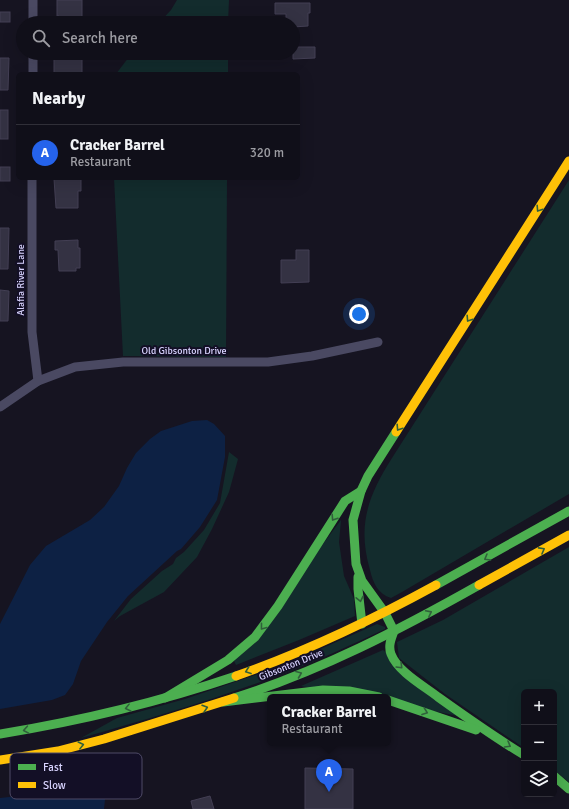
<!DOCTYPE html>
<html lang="en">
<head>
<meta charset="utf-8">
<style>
	:root { --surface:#100f19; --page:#191822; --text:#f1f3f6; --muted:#9c9ca2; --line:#302f38; --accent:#2563eb }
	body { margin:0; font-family:Signika,sans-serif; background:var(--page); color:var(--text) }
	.controls { position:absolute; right:12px; bottom:12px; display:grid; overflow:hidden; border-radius:6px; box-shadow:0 4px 16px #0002 }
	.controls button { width:36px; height:36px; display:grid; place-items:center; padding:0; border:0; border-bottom:1px solid var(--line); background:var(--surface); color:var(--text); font:20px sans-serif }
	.you { position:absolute; left:359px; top:314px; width:14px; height:14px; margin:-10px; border:3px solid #fff; border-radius:50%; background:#1a73e8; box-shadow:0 0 0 6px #1a73e833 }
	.badge { display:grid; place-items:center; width:26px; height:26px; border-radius:50%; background:var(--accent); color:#fff; font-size:13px; font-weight:700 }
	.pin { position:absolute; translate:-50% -33px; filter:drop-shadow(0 1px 2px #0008) }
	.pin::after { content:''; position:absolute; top:21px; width:14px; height:12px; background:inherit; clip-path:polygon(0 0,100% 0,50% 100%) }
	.popup { position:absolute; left:267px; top:694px; width:124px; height:52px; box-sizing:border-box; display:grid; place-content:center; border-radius:6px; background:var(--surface); filter:drop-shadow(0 1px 3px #0005); font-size:13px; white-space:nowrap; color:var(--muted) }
	.popup b { font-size:15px; color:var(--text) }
	.popup::after { content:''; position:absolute; left:50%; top:100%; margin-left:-8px; border:8px solid transparent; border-top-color:var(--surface) }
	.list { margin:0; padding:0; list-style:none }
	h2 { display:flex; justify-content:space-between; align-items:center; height:52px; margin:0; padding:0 16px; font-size:17px }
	h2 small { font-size:13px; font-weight:400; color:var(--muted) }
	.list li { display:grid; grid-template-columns:26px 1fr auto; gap:12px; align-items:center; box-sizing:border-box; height:56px; padding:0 16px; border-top:1px solid var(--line) }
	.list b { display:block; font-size:15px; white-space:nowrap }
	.list p { margin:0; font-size:13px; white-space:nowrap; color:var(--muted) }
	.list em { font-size:13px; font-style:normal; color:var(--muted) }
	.icon { flex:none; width:22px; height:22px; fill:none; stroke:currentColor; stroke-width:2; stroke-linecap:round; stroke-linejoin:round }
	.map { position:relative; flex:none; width:569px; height:809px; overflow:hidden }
	.search { position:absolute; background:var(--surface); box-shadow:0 4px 16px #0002; left:16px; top:16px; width:284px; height:44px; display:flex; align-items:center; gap:10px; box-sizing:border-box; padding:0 14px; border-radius:22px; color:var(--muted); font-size:15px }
	.panel { position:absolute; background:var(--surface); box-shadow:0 4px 16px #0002; left:16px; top:72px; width:284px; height:108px; border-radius:6px }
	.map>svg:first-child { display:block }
	.green { fill:#132c2d }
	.water { fill:#0d2144 }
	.building { fill:#343243; stroke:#433f54 }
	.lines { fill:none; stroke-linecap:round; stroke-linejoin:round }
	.street { stroke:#4a4962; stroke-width:9 }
	.fast { stroke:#4caf50; stroke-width:9 }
	.slow { stroke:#ffc107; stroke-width:9 }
	.oneway { stroke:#305f3b }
	.labels { text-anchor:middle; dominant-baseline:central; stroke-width:4; stroke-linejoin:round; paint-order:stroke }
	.street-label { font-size:10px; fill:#d9d4ff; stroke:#130f26 }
	.key { fill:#130f26; stroke:#4e4a67; stroke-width:1 }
	.key-label { font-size:11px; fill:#d9d4ff }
</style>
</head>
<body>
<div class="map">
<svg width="569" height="809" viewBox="0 0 569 809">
	<rect width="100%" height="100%" fill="#161421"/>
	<g class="green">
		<polygon points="177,0 229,0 228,23 159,23 171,10"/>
		<polygon points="132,53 228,53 228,74 116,74"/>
		<polygon points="114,178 227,178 226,357 123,356"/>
		<path d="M569 180V494L402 592 391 598C378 594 373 583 370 570 357 525 368 496 392 458Z"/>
		<polygon points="229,452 238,459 229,492 212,529 197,557 164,592 120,616 114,621 131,599 162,571 173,564 176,558 184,552 204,530 220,503"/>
		<polygon points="341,520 339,542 344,576 354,599 355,616 299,640 236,665 234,661"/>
		<polygon points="569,547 569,782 554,770 554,692 524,692 524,748 445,694 399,658 397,642 443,620"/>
		<path d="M377 624 385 627V629C351 645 317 661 282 674 216 699 149 719 81 738L117 718 185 699 282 666Z"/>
		<polygon points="383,650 459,716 301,686"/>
	</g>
	<g class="water">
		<polygon points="207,420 214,424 225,436 225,457 217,500 200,527 181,549 177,551 128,596 107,622 81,661 73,684 65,695 52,700 0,709 0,624 30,565 46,546 90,520 104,507 119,486 127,468 136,453 150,439 161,431 192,421"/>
		<polygon points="107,781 104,809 0,809 0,798 47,793"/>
	</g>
	<g class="building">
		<polygon points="57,0 82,0 82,23 59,23 59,16 57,16"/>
		<polygon points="275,3 310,3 310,13 308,13 308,26 293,27 293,23 286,21 286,14 275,14"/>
		<rect x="0" y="12" width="10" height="10"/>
		<polygon points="293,47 315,47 315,58 293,59"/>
		<polygon points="54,53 82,53 82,74 56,74 56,73 54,73"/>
		<polygon points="0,58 9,58 8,90 0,90"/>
		<rect x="0" y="110" width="8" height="29"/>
		<rect x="0" y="167" width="10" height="14"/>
		<polygon points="54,179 81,179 81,191 78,191 78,208 56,208"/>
		<polygon points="0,228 9,228 8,269 0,269"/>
		<polygon points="78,240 78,248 80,248 80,268 76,268 76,271 59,271 58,250 55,250 55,241"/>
		<polygon points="296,250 309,250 309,282 281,283 281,260 296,260"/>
		<polygon points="0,290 9,291 8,321 0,321"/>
		<polygon points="305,768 353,769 353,809 305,809"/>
		<polygon points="210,796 214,809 193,809 191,801"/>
	</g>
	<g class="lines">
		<g class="street">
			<polyline points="33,23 33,0"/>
			<polyline points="33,74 33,53"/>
			<polyline points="32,178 32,332 38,381"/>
			<polyline points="0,407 38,381 75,367 123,362 268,362 312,356 378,342"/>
		</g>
		<g class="fast">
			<path d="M396 432 368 476 361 491 353 520 356 564 362 581 385 613 394 631C391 639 388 646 391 654 398 672 424 686 438 697 466 717 494 737 524 755"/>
			<polyline points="358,577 358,589 362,624"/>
			<polyline points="436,585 569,511"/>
			<polyline points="165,698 228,660 255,637 278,606 345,501 361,491"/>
			<path d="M234 698C320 671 401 629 479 585"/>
			<polyline points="388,700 476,730"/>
			<polyline points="223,702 323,690 349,691 379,697"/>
			<path d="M0 734C80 721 159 702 236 676"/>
			<polyline points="554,776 569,789"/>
		</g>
		<g class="slow">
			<polyline points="396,432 569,161"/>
			<polyline points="479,585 569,535"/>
			<path d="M236 676C305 652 372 620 436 585"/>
			<polyline points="0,760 58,751 104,739 234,698"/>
		</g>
	</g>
	<defs><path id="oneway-chevron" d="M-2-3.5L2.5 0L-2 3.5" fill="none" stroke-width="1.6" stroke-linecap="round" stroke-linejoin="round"/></defs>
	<g class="oneway">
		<use href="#oneway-chevron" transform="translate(539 209) rotate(123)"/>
		<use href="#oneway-chevron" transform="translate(469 319) rotate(123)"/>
		<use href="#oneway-chevron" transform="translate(399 428) rotate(123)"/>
		<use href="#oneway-chevron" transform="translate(334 518) rotate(123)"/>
		<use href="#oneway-chevron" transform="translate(542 550) rotate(-29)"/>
		<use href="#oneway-chevron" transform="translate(487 558) rotate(150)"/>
		<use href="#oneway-chevron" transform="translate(360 599) rotate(78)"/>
		<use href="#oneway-chevron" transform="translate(429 613) rotate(-27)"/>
		<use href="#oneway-chevron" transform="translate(263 627) rotate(128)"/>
		<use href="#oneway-chevron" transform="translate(400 666) rotate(45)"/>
		<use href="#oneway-chevron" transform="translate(248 671) rotate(160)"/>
		<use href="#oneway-chevron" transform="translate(299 674) rotate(-22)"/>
		<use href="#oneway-chevron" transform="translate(128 708) rotate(166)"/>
		<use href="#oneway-chevron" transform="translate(205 708) rotate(-17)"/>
		<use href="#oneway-chevron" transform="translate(425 712) rotate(20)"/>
		<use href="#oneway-chevron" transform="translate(26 730) rotate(170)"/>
		<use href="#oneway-chevron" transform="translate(81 745) rotate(-14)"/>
		<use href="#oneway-chevron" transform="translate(508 745) rotate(30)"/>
	</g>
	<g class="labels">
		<g class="street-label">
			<text transform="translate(21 280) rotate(-90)">Alafia River Lane</text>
			<text x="184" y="351">Old Gibsonton Drive</text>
			<text transform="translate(291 665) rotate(-22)">Gibsonton Drive</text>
		</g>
	</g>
	<rect x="10" y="753" width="132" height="46" rx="6" class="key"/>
	<rect x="18" y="764" width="18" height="6" fill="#4caf50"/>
	<rect x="18" y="782" width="18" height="6" fill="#ffc107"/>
	<g class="key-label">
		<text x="43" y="771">Fast</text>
		<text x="43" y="789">Slow</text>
	</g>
</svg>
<div class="controls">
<button>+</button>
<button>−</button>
<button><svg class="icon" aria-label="layers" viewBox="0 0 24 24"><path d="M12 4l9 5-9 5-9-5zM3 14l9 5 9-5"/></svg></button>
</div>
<div class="you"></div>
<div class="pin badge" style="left:329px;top:792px">A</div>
<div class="popup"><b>Cracker Barrel</b>Restaurant</div>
<div class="search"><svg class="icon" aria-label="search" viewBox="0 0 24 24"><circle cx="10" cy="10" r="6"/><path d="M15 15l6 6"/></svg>Search here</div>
<section class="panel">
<h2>Nearby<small></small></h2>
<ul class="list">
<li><span class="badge">A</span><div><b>Cracker Barrel</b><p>Restaurant</p></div><em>320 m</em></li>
</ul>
</section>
</div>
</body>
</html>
